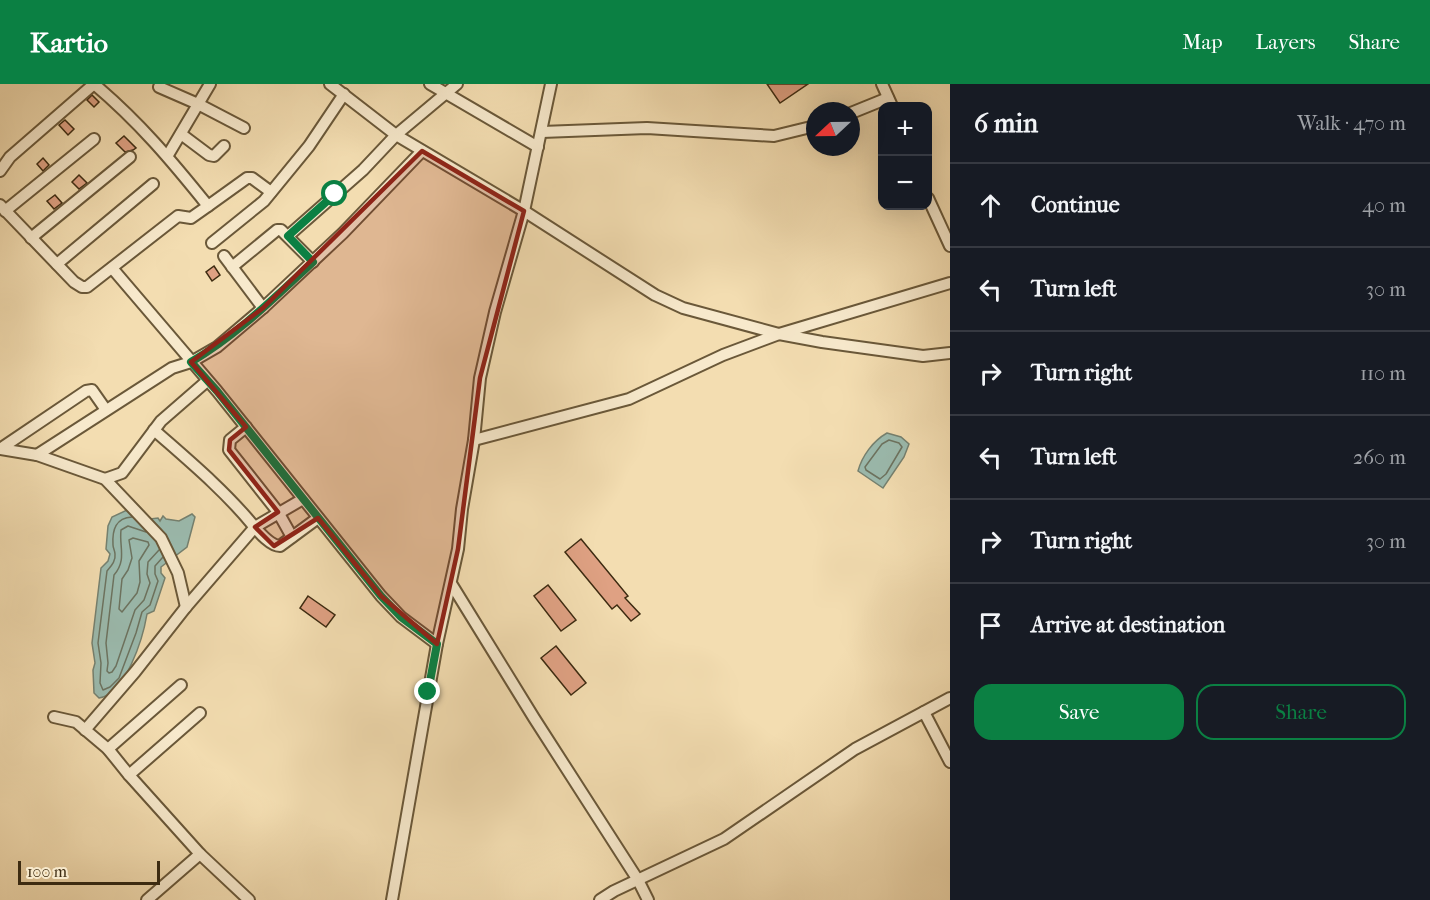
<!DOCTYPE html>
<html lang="en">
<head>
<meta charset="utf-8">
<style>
	:root { --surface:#171b24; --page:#242831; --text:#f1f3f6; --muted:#9ea1a6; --line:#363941; --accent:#0b8043 }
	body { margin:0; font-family:"IM FELL French Canon",serif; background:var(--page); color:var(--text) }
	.controls { position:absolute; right:18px; top:18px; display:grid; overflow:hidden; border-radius:12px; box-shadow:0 6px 24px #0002 }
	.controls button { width:54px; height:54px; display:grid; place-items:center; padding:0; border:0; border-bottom:2px solid var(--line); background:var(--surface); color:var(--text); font:30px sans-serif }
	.compass { position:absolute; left:806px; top:18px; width:54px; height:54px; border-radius:50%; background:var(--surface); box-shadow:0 6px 24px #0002; rotate:248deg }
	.scale { position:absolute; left:18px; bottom:15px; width:142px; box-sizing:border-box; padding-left:6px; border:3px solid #3d2b11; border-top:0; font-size:16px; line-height:21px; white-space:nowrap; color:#3d2b11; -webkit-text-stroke:4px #f7e9cc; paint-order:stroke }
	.stop { position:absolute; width:18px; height:18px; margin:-14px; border:4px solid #0b8043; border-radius:50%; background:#fff }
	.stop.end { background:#0b8043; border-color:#fff; box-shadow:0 2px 6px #0008 }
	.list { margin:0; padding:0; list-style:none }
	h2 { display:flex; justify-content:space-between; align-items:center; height:78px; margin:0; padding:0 24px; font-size:26px }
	h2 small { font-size:20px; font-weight:400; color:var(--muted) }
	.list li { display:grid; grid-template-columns:39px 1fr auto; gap:18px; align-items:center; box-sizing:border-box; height:84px; padding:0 24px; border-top:2px solid var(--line) }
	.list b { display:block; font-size:22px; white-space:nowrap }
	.list em { font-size:20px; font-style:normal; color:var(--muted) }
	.actions { display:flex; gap:12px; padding:18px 24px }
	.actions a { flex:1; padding:14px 0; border:2px solid var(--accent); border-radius:18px; text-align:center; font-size:21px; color:var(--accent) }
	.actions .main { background:var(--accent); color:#fff }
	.icon { flex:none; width:33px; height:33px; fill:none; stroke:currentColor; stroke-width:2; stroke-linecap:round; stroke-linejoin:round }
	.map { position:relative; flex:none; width:950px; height:816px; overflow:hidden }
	header { display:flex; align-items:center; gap:36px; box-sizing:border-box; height:84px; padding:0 30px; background:var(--accent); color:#fff }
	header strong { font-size:28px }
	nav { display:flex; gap:33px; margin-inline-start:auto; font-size:21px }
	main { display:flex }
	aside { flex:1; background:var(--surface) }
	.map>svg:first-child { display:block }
	.water { fill:#9bbbaf; stroke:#758170; stroke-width:1.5 }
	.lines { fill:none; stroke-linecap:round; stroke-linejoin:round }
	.shore { stroke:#6c7360; stroke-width:1.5 }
	.building { fill:#dfa183; stroke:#3d2b11; stroke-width:1.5 }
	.minor-casing { stroke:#6a5839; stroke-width:14 }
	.minor { stroke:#f7e9cc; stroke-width:10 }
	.route { stroke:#0b8043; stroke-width:8 }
	.marked { fill:#8f2418; fill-opacity:0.2; stroke:#8f2418; stroke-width:4.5; stroke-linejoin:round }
</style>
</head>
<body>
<header>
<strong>Kartio</strong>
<nav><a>Map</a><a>Layers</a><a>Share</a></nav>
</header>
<main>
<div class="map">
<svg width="950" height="816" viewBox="0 0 950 816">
	<rect width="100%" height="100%" fill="#f3ddb1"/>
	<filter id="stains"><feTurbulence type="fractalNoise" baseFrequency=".00333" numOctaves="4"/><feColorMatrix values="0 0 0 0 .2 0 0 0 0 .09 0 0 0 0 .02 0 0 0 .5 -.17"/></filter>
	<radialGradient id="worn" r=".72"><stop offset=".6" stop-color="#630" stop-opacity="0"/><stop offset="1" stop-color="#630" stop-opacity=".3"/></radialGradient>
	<g class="water">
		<path d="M887 349 901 353 909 360 904 373 883 404 858 387C862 372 873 357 887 349Z"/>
		<path d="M127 426 150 435 158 434 160 437 163 432 166 435 179 437 192 430 195 433 187 463 161 483V489L165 494 154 527 147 530C143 554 126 610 99 614L94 609 93 586 95 579 92 559 101 484 108 477 110 470 106 465 108 442 112 433Z"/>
	</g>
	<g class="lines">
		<g class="shore">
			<polygon points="889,356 899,359 902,363 886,390 880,395 866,386 865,383 882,360"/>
			<path d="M132 433C116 434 112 445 113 461 113 464 115 467 115 470 116 477 111 482 107 487L98 559 101 579 100 599 103 606 110 603 119 594 136 549 142 528 150 521 158 497 155 490V482L163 473"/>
			<path d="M146 448 128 442 121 446C119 463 127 476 114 491L106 559 108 579 107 587 109 589 112 588 116 582 135 526 144 516 150 499 147 490 148 478 159 466"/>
			<polygon points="133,454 148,458 149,461 139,477 140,498 137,509 122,528 119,525 122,495 128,486 132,474 129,456"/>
		</g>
	</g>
	<g class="building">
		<polygon points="767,0 808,0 780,19"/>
		<polygon points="92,11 99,18 94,23 87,16"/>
		<polygon points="65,36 74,45 68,51 59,41"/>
		<polygon points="124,52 136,64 133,66 125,68 116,59"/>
		<polygon points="43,74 49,81 43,87 37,80"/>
		<polygon points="79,91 87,99 79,105 72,98"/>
		<polygon points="55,111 62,119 54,125 47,117"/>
		<polygon points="214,182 220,191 212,197 206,188"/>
		<polygon points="581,455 628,512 625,514 640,530 631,537 617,521 612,525 565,468"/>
		<polygon points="548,501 576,536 561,547 534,512"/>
		<polygon points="308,512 335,531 326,543 300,524"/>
		<polygon points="556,562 586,599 571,611 541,574"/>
	</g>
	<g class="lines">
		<defs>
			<g id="minor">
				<polyline points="330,0 396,51 524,127 655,211 683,224 779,250 822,258 923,272 950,269"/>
				<polyline points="430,0 538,63"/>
				<polyline points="882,0 892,22"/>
				<polyline points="159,3 198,20 244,44"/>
				<polyline points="851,29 888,14"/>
				<polyline points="542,48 647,44 774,52 815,42"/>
				<polyline points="181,50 209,71 214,72 224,62"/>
				<polyline points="168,71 210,0"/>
				<polyline points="0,87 10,73 94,0"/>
				<polyline points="928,114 950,162"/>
				<path d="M0 121 74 198 82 203H87L178 132 191 134 208 122C171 76 139 38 94 0"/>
				<polyline points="208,122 247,94 252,94 271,108"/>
				<polyline points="5,127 94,55"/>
				<polyline points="288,152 363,86 396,51 457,0"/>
				<polyline points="31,154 130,73"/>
				<polyline points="212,159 264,117 309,62 344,10"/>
				<polyline points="224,172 263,224"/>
				<polyline points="57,180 153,100"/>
				<polyline points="232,183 277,146 281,146 313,178"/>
				<polyline points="112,184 217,307 381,512 401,533 437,560"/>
				<polyline points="246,343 230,356 229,366 278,428 292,453"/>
				<path d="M154 346C188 376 223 405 252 440 258 447 270 462 280 462L318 434"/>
				<polyline points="474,356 629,315 723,271 779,250 950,199"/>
				<polyline points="0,365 37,371 105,395 161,454 178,489 186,523"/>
				<polyline points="0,365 86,307 92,306 106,326"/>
				<polyline points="37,371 172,284 191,278 217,263 263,224 343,149 422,67"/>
				<polyline points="105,395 122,389 161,337 207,297"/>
				<polyline points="452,501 534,634 638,796 648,816"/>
				<polyline points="924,628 950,678"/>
				<polyline points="54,633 76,638 108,665 129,691 200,770 147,816"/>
				<polyline points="85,646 135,588 186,523 255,443 303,415"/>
				<polyline points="108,665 181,601"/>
				<polyline points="129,691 200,629"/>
				<polyline points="200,770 249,816"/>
				<polyline points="392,816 437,560 458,465 462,425 474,356 480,294 495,228 524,127 551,0"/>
				<polyline points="600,816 614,807 724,755 855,665 950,614"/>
			</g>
		</defs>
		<use href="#minor" class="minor-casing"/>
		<use href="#minor" class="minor"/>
	</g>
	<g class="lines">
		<path class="route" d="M335 110 288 152 313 178C274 214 237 251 191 278L217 307 381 512 401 533 437 560 428 608"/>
	</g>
	<path class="marked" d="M422 67 524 127 480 294 458 465 437 560 381 512 318 434 274 462 255 443 278 428 229 366 230 356 246 343 191 278 263 224Z"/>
	<rect width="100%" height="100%" filter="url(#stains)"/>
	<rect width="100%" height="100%" fill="url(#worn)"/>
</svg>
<div class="controls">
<button>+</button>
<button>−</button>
</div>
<svg class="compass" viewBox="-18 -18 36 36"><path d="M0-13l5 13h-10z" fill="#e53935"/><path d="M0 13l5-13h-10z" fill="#9ea1a6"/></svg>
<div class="scale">100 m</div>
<div class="stop" style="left:335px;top:110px"></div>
<div class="stop end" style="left:428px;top:608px"></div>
</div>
<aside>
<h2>6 min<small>Walk · 470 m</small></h2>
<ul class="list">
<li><svg class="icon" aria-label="ahead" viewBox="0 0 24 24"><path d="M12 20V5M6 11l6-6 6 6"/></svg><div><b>Continue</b></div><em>40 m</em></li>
<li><svg class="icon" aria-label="left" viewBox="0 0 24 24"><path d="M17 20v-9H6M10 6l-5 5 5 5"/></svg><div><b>Turn left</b></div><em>30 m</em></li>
<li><svg class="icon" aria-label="right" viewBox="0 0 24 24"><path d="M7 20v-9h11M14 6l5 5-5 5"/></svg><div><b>Turn right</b></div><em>110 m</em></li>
<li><svg class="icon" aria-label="left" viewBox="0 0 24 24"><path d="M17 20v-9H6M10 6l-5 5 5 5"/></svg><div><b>Turn left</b></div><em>260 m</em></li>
<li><svg class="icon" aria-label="right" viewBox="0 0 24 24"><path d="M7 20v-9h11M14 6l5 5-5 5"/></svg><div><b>Turn right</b></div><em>30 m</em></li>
<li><svg class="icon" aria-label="arrive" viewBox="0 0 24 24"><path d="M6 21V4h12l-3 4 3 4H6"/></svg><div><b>Arrive at destination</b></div></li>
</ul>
<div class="actions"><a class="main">Save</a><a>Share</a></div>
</aside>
</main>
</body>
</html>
